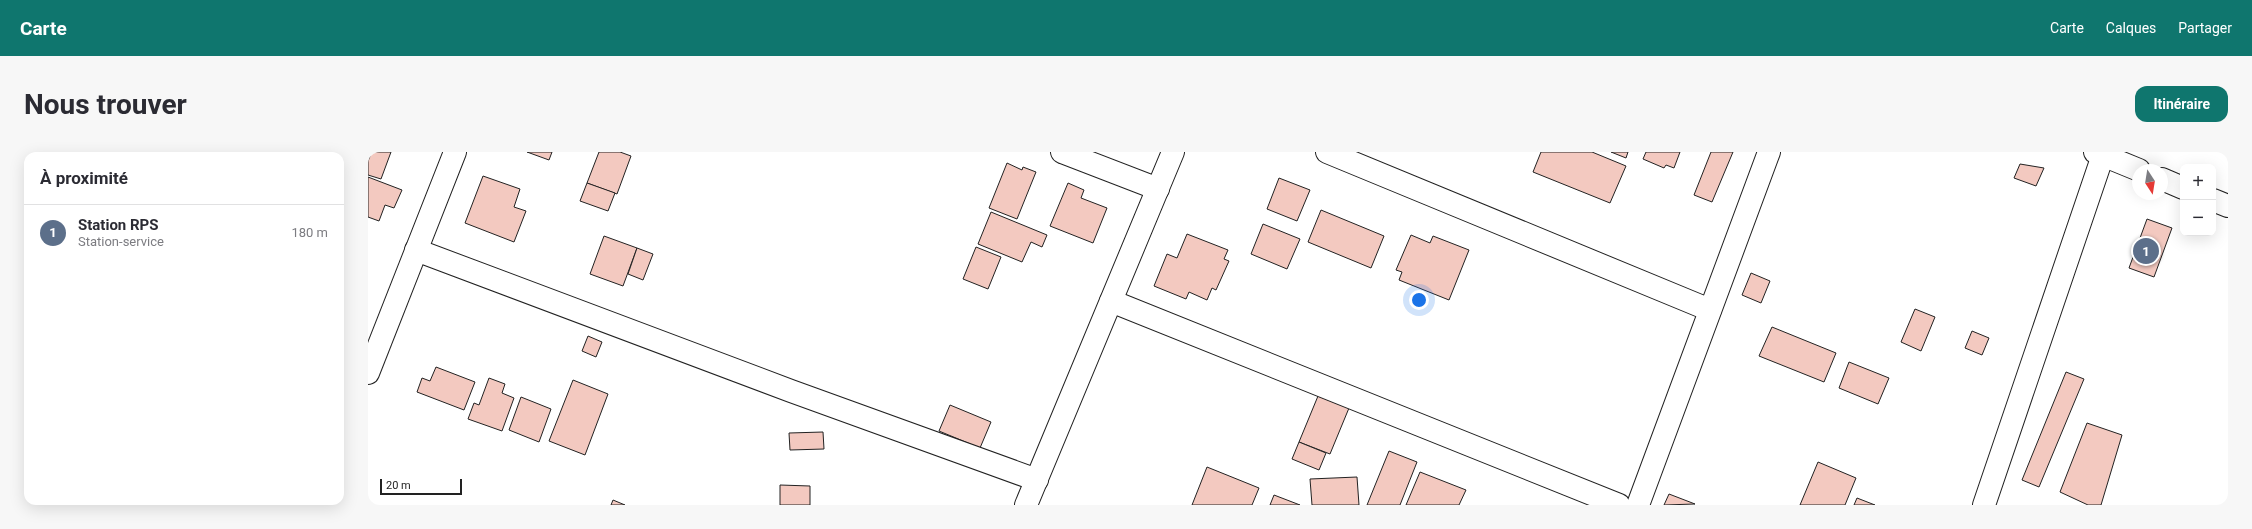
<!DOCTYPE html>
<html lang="fr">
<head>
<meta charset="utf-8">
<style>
	:root { --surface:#fff; --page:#f7f7f7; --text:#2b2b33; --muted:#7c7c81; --line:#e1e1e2; --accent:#0f766e }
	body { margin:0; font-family:Roboto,sans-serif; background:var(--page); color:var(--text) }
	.controls { position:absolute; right:12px; top:12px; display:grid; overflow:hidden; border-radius:8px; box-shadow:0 4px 16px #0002 }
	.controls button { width:36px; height:36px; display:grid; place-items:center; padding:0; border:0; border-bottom:1px solid var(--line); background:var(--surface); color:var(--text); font:20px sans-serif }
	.compass { position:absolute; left:1764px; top:12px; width:36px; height:36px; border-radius:50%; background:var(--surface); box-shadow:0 4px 16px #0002; rotate:168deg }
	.scale { position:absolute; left:12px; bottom:10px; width:82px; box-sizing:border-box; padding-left:4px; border:2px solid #222; border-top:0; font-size:11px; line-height:14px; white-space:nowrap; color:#222; -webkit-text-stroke:3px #fff; paint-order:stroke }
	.you { position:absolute; left:1051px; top:148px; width:14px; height:14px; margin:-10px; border:3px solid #fff; border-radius:50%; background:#1a73e8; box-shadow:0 0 0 6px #1a73e833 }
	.badge { display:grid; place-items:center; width:26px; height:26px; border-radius:50%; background:var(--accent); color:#fff; font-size:13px; font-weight:700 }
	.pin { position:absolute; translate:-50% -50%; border:2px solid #fff; box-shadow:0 1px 4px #0006 }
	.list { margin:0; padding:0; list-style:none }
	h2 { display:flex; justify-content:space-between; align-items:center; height:52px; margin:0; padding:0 16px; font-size:17px }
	h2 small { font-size:13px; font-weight:400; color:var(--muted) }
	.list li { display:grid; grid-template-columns:26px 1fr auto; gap:12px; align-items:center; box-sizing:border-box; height:56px; padding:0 16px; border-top:1px solid var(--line) }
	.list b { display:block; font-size:15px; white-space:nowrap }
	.list p { margin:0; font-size:13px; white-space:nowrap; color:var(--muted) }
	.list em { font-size:13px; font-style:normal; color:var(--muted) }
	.map { position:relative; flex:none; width:1860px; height:353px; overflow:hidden; border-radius:12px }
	header { display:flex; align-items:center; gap:24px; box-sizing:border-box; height:56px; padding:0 20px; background:var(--accent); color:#fff }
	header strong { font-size:19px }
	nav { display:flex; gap:22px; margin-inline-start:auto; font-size:14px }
	.intro { display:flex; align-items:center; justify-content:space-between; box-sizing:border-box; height:96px; padding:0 24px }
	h1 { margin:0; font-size:28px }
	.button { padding:10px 18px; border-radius:12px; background:var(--accent); color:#fff; font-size:14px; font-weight:700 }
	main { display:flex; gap:24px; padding:0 24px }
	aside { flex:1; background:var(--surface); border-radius:12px; box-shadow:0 4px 16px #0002 }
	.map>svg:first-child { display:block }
	.building { fill:#f3c9c0; stroke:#222 }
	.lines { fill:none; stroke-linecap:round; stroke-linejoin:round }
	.minor-casing { stroke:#222; stroke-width:24 }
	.primary-casing { stroke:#222; stroke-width:24 }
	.minor { stroke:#fff; stroke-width:22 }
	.primary { stroke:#fff; stroke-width:22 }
</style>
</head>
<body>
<header>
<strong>Carte</strong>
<nav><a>Carte</a><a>Calques</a><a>Partager</a></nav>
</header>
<div class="intro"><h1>Nous trouver</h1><a class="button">Itinéraire</a></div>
<main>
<aside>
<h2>À proximité<small></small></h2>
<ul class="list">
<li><span class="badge" style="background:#5c6f8a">1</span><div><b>Station RPS</b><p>Station-service</p></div><em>180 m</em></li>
</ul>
</aside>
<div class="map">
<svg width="1860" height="353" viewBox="0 0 1860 353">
	<rect width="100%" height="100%" fill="#fff"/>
	<g class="building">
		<polygon points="4,0 23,0 13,27 0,23 0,9"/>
		<polygon points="159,0 184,0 181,8"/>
		<polygon points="231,0 252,0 263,4 249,42 219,31"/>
		<polygon points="1173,0 1224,0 1258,14 1242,51 1165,20"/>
		<polygon points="1243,0 1260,0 1258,6"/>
		<polygon points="1278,0 1312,0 1306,16 1298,13 1296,16 1275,7"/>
		<polygon points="1343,0 1365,0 1344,50 1326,43"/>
		<polygon points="639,11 654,18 655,15 668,20 649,67 621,56"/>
		<polygon points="1652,12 1676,16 1668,34 1646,26"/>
		<polygon points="115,24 152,37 146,55 158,59 146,90 97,71"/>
		<polygon points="0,25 34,38 26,56 17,53 11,69 0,65"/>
		<polygon points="911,26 942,38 929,69 899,57"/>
		<polygon points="219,31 247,41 240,59 212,49"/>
		<polygon points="700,31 716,38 713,46 739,56 725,91 682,74"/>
		<polygon points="953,58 1016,84 1003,116 940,90"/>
		<polygon points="623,60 679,83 674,95 663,90 654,110 610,92"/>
		<polygon points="1779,67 1804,76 1786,125 1761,116"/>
		<polygon points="895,72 932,87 919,117 883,102"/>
		<polygon points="819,82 860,98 856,107 861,109 848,138 844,136 839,148 821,140 818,147 786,134 799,102 809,106"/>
		<polygon points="1043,83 1062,91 1065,84 1101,98 1081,148 1031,128 1034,120 1028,118"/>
		<polygon points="236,84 269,96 255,134 222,122"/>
		<polygon points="608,95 633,105 620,137 595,127"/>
		<polygon points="269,96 285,102 275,128 260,122"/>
		<polygon points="1383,121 1402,129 1393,151 1374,143"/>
		<polygon points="1547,157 1567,165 1553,199 1533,190"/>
		<polygon points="1404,175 1468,201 1456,230 1391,204"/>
		<polygon points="1604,179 1621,186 1614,203 1597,196"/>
		<polygon points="220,184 234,190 228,205 214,199"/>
		<polygon points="1481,210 1521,226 1510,252 1471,236"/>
		<polygon points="68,215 107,230 96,258 49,240 54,226 62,229"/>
		<polygon points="1698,220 1716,227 1671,335 1654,328"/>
		<polygon points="121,226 137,232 134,241 146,246 134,279 100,267 106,251 111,253"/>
		<polygon points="205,228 240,242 217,303 181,289"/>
		<polygon points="950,244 981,256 962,302 931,290"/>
		<polygon points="153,245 183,257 171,290 141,278"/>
		<polygon points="582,253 623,270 612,296 571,279"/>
		<polygon points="1719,271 1754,283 1733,353 1720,353 1692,340"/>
		<polygon points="455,280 456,297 422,298 421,281"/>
		<polygon points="931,290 958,301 951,318 924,307"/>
		<polygon points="1021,299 1049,310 1032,353 999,353"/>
		<polygon points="1450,310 1488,326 1477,353 1432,353"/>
		<polygon points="839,315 891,336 884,353 824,353"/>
		<polygon points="1052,320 1098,338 1091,353 1038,353"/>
		<polygon points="989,325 991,353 944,353 942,327"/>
		<polygon points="412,333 442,334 442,353 412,353"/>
		<polygon points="1301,342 1327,352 1296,353"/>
		<polygon points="906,343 932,353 902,353"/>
		<polygon points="1489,346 1507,353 1486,353"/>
		<polygon points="245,348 257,353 243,353"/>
	</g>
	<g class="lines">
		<defs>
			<g id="minor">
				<polyline points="694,0 790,37"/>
				<polyline points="959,0 1342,158"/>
				<polyline points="48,98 423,239 669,328"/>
				<polyline points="743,149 1251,353"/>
				<polyline points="0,221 87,0"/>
				<polyline points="658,353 805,0"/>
				<polyline points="1270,353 1401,0"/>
				<polyline points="1616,353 1735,3"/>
			</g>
			<g id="primary">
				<polyline points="1727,0 1771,18"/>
				<polyline points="1794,27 1815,36"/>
				<polyline points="1845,48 1860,54"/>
			</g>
		</defs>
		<use href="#minor" class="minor-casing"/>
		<use href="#primary" class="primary-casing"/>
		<use href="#minor" class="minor"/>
		<use href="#primary" class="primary"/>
	</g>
</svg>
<div class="controls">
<button>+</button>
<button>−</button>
</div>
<svg class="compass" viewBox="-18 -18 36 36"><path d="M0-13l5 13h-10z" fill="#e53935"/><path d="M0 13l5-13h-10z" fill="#7c7c81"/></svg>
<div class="scale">20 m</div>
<div class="you"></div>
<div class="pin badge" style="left:1778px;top:99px;background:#5c6f8a">1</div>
</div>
</main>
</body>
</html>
